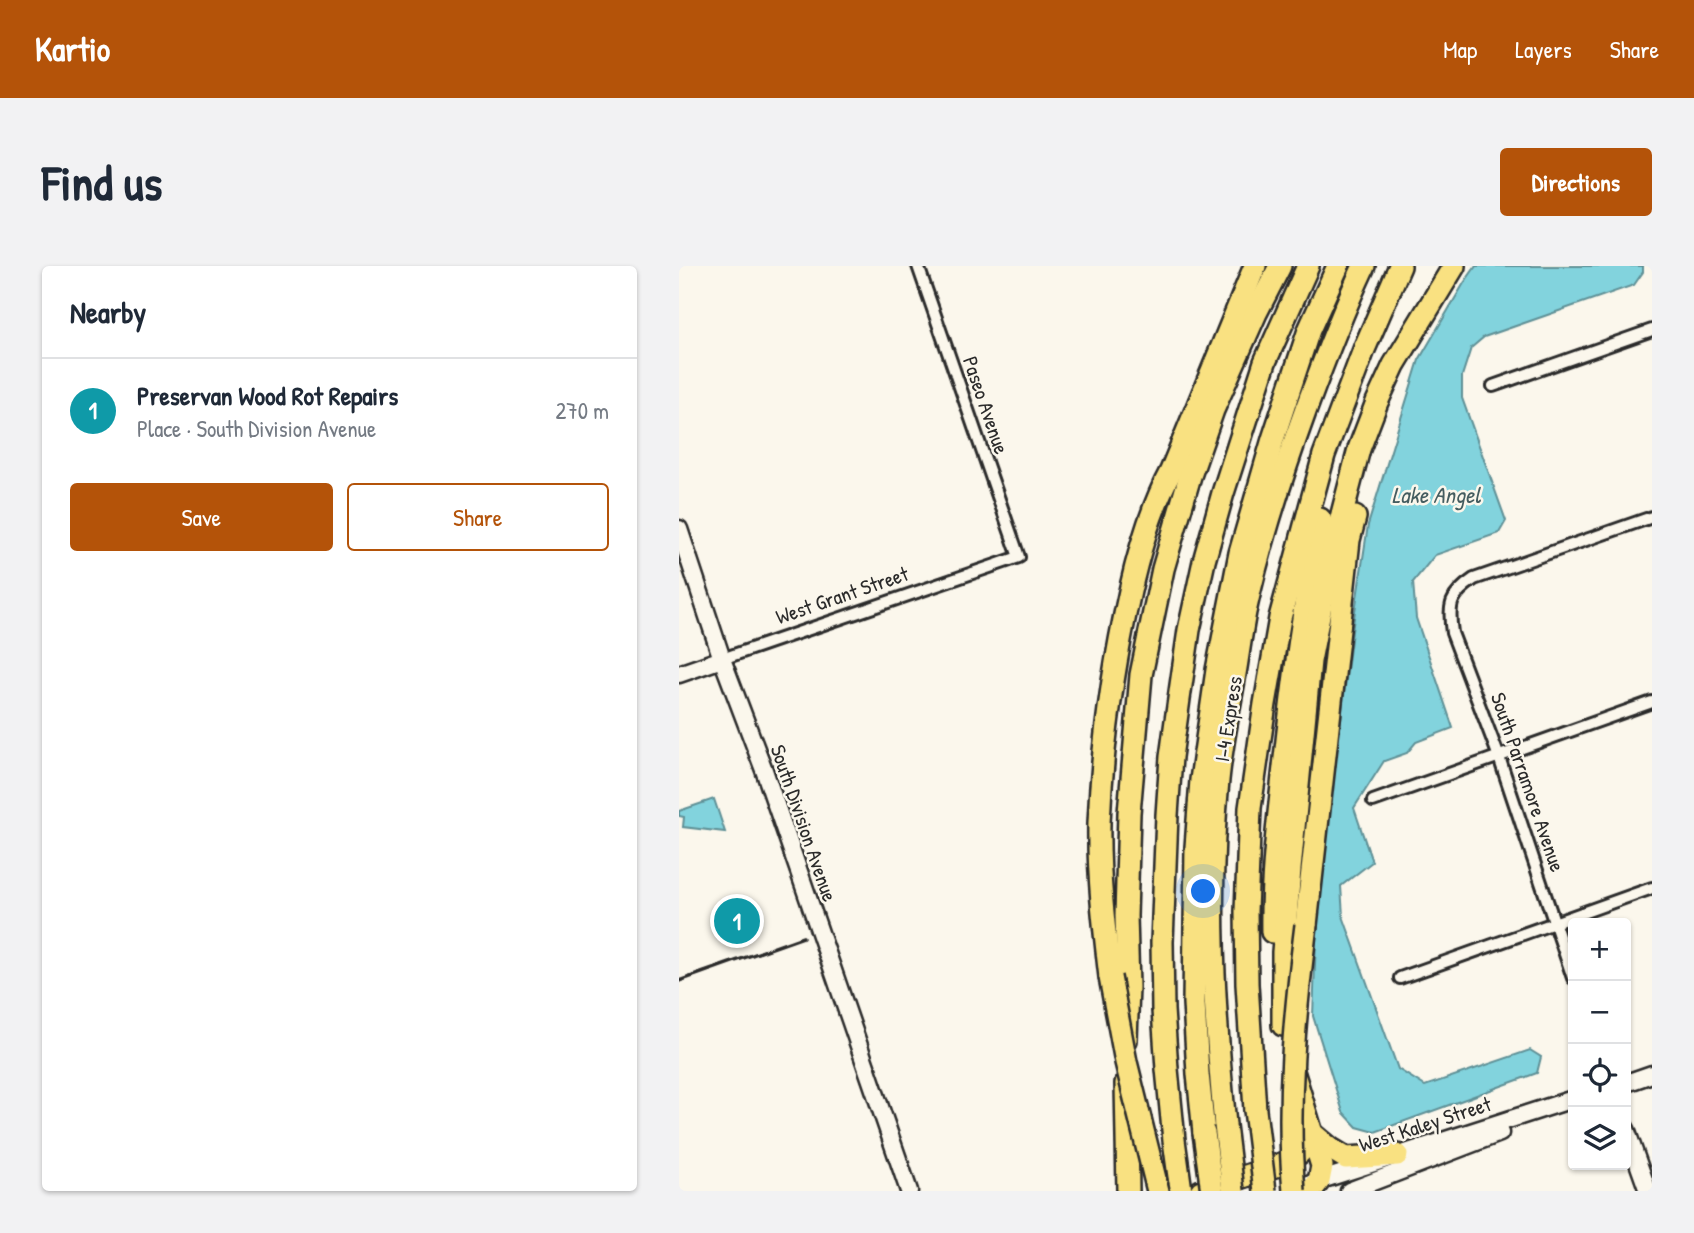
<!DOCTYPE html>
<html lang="en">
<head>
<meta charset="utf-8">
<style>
	:root { --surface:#fff; --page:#f2f2f3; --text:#1f2937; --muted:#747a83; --line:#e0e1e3; --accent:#b45309 }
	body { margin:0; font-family:"Patrick Hand",sans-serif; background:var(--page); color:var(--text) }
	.controls { position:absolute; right:21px; bottom:21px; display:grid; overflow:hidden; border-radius:7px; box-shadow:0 2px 5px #0004 }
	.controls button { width:63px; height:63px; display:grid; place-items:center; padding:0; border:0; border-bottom:2px solid var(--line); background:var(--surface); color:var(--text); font:35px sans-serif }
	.you { position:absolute; left:525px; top:626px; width:24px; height:24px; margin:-18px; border:5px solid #fff; border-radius:50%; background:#1a73e8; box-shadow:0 0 0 10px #1a73e833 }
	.badge { display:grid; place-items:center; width:46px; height:46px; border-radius:50%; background:var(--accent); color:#fff; font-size:23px; font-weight:700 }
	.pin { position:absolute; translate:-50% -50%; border:4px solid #fff; box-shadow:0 2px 7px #0006 }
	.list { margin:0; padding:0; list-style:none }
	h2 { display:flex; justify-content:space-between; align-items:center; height:91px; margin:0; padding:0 28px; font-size:30px }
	h2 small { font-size:23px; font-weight:400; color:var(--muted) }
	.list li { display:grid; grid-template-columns:46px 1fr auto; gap:21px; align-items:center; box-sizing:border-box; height:105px; padding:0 28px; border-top:2px solid var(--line) }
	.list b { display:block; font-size:26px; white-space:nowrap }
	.list p { margin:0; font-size:23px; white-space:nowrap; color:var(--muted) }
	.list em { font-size:23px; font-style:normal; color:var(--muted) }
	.actions { display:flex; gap:14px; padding:21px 28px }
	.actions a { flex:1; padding:16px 0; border:2px solid var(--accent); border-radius:7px; text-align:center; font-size:24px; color:var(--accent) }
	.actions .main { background:var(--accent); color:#fff }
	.icon { flex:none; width:38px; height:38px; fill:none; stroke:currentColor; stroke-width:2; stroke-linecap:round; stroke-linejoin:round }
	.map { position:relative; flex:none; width:973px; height:925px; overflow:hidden; border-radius:7px }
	header { display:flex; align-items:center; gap:42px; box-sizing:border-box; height:98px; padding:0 35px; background:var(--accent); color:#fff }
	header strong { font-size:33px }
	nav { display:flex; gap:38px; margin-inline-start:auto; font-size:24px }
	.intro { display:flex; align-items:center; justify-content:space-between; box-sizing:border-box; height:168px; padding:0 42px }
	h1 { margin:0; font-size:49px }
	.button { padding:18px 32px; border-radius:7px; background:var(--accent); color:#fff; font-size:24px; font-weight:700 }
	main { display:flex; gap:42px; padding:0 42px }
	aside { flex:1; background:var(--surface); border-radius:7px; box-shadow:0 2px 5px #0004 }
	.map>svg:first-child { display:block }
	.water { fill:#82d3dd; stroke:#5f9096; stroke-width:2 }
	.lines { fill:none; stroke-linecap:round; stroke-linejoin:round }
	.street-casing { stroke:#2b2b2b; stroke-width:16 }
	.secondary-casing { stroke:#2b2b2b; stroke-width:21 }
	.highway-casing { stroke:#2b2b2b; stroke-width:26 }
	.street { stroke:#fbf7ec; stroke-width:10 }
	.secondary { stroke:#fbf7ec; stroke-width:16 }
	.highway { stroke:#f9e181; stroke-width:21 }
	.rail { stroke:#2b2b2b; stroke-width:3.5 }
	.highway-bridge-casing { stroke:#2b2b2b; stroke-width:26; stroke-linecap:butt }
	.highway-bridge { stroke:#f9e181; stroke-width:21 }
	.labels { text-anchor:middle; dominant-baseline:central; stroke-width:5; stroke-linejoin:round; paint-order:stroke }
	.street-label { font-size:21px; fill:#2b2b2b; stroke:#fbf7ec }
	.water-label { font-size:23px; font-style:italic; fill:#455d60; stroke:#fbf7ec }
</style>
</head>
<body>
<header>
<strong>Kartio</strong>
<nav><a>Map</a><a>Layers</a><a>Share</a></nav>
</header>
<div class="intro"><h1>Find us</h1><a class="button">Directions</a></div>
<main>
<aside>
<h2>Nearby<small></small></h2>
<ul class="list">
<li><span class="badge" style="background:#0f9aa8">1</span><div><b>Preservan Wood Rot Repairs</b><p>Place · South Division Avenue</p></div><em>270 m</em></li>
</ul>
<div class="actions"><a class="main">Save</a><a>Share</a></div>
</aside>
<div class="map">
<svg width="973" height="925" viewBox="0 0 973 925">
	<rect width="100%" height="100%" fill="#fbf7ec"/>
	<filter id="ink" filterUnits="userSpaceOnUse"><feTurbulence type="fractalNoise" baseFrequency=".0143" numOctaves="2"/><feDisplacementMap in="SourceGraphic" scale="14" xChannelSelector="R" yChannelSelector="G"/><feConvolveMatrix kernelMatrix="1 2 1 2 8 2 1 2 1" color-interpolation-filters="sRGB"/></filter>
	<g filter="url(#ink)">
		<g class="water">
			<polygon points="797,0 964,0 964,6 955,19 805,71 792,82 783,110 783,132 827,255 820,267 756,289 734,316 737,352 774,462 737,476 728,487 705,495 675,542 693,596 662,620 664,650 719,803 746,820 851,784 862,791 858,807 696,866 678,861 664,846 634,750 638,647 673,365 689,259 740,94 785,17"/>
			<polygon points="35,533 46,566 4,561 5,551 0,550 0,545"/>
		</g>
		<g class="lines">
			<defs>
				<g id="street">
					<polyline points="814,120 973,64"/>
					<polyline points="43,393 340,291 239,0"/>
					<polyline points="694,535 973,436"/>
					<polyline points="721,712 973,622"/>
					<path d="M894 712 820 491 773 367C769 339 771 329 795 313L973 251"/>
				</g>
				<g id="secondary">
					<polyline points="0,263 43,393 85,504 230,925"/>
					<polyline points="0,408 43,393"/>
					<polyline points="947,817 973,808"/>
					<polyline points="947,863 969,925"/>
					<polyline points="633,917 894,833"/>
					<polyline points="670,925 821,867"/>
				</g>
				<g id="highway">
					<polyline points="627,659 670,274 676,251"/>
					<path d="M593 666C592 611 599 556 605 501 614 418 625 336 641 253"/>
					<path d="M431 711C425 660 419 609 420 557 423 479 434 402 451 325 460 285 472 242 492 205L576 0"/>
					<polyline points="604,759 604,686 611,603 631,395 650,298 680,183 698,136 715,99 775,0"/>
					<polyline points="447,774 449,721 447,650 450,547 462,409 484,303 511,210 534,144 577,47 601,0"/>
					<polyline points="614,805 643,900 640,915 632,925"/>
					<polyline points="447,817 449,925"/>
					<polyline points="576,844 568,718 567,645 571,542 586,438 601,352 645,189 686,81 721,0"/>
					<path d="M546 859C535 745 528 628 539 514 542 484 548 454 553 425 558 399 561 372 566 346 581 277 603 209 627 143 645 94 663 47 685 0"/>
					<polyline points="525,867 519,808 515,737 517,581 522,514 538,404 561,287 594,173 630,64 659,0"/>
					<polyline points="634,868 652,883 667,892 718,889"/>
					<polyline points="502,925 495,874 488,803 484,744 483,676 488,549 492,491 500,433 510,364 525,295 544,227 586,96 629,0"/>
					<path d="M522 925 600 899C610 895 619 890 625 882"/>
				</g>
			</defs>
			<use href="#street" class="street-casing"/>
			<use href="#secondary" class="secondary-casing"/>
			<use href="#highway" class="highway-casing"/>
			<use href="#street" class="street"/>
			<use href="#secondary" class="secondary"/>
			<use href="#highway" class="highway"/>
			<polyline class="rail" points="0,715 124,671"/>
			<defs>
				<g id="highway-bridge">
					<polyline points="431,711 447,796 479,925"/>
					<polyline points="576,844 586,925"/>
					<polyline points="546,859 554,925"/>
					<polyline points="525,867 533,925"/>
					<path d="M615 925C607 836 616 747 627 659"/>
				</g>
			</defs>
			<use href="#highway-bridge" class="highway-bridge-casing"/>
			<use href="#highway-bridge" class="highway-bridge"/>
		</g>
	</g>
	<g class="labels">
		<g class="street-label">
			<text transform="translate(307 139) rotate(71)">Paseo Avenue</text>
			<text transform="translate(163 329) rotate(-19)">West Grant Street</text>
			<text transform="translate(549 453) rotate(-81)">I-4 Express</text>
			<text transform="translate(849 516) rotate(71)">South Parramore Avenue</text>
			<text transform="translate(125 557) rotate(71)">South Division Avenue</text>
			<text transform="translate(746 858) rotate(-18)">West Kaley Street</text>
		</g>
		<g class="water-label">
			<text x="757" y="228">Lake Angel</text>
		</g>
	</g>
</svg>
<div class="controls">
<button>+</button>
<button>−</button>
<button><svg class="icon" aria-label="locate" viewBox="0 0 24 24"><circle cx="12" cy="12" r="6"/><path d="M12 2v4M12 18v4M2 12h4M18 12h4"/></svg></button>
<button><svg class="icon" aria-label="layers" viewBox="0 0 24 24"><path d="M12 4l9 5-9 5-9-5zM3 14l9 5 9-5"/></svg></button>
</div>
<div class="you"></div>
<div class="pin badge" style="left:58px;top:655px;background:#0f9aa8">1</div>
</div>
</main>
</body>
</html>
